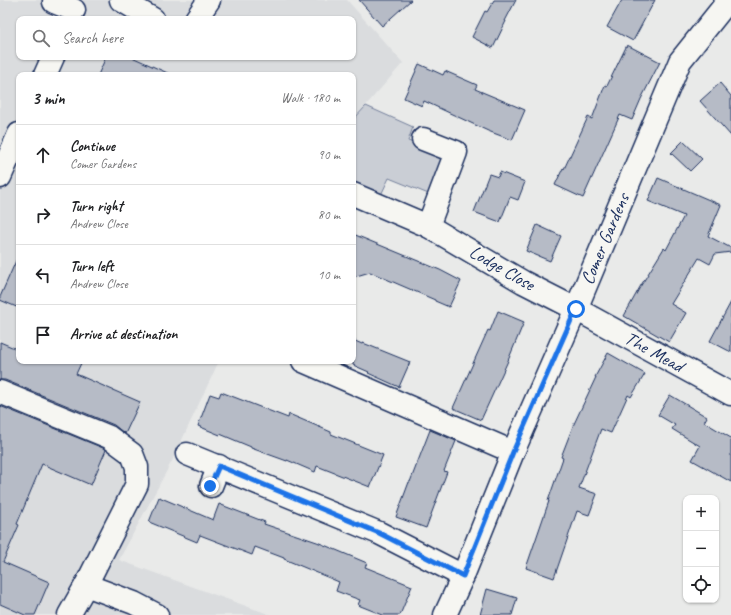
<!DOCTYPE html>
<html lang="en">
<head>
<meta charset="utf-8">
<style>
	:root { --surface:#fff; --page:#f6f6f6; --text:#202124; --muted:#757577; --line:#e0e0e0 }
	body { margin:0; font-family:Caveat,sans-serif; background:var(--page); color:var(--text) }
	.controls { position:absolute; right:12px; bottom:12px; display:grid; overflow:hidden; border-radius:8px; box-shadow:0 1px 3px #0004 }
	.controls button { width:36px; height:36px; display:grid; place-items:center; padding:0; border:0; border-bottom:1px solid var(--line); background:var(--surface); color:var(--text); font:20px sans-serif }
	.stop { position:absolute; width:12px; height:12px; margin:-9px; border:3px solid #1a73e8; border-radius:50%; background:#fff }
	.stop.end { background:#1a73e8; border-color:#fff; box-shadow:0 1px 4px #0008 }
	.list { margin:0; padding:0; list-style:none }
	h2 { display:flex; justify-content:space-between; align-items:center; height:52px; margin:0; padding:0 16px; font-size:17px }
	h2 small { font-size:13px; font-weight:400; color:var(--muted) }
	.list li { display:grid; grid-template-columns:26px 1fr auto; gap:12px; align-items:center; box-sizing:border-box; height:60px; padding:0 16px; border-top:1px solid var(--line) }
	.list b { display:block; font-size:15px; white-space:nowrap }
	.list p { margin:0; font-size:13px; white-space:nowrap; color:var(--muted) }
	.list em { font-size:13px; font-style:normal; color:var(--muted) }
	.icon { flex:none; width:22px; height:22px; fill:none; stroke:currentColor; stroke-width:2; stroke-linecap:round; stroke-linejoin:round }
	.map { position:relative; flex:none; width:731px; height:615px; overflow:hidden }
	.search { position:absolute; background:var(--surface); box-shadow:0 1px 3px #0004; left:16px; top:16px; width:340px; height:44px; display:flex; align-items:center; gap:10px; box-sizing:border-box; padding:0 14px; border-radius:8px; color:var(--muted); font-size:15px }
	.panel { position:absolute; background:var(--surface); box-shadow:0 1px 3px #0004; left:16px; top:72px; width:340px; height:292px; border-radius:8px }
	.map>svg:first-child { display:block }
	.built { fill:#dadcde; fill-rule:evenodd }
	.green { fill:#caced5; stroke:#727e9a }
	.building { fill:#b6bbc6; stroke:#1b2f5e }
	.lines { fill:none; stroke-linecap:round; stroke-linejoin:round }
	.minor-casing { stroke:#1b2f5e; stroke-width:25 }
	.minor { stroke:#f6f6f2; stroke-width:22 }
	.route { stroke:#1a73e8; stroke-width:5 }
	.labels { text-anchor:middle; dominant-baseline:central; stroke-width:3.5; stroke-linejoin:round; paint-order:stroke }
	.street-label { font-size:19px; fill:#1b2f5e; stroke:#f6f6f2 }
</style>
</head>
<body>
<div class="map">
<svg width="731" height="615" viewBox="0 0 731 615">
	<rect width="100%" height="100%" fill="#e9eae9"/>
	<filter id="ink" filterUnits="userSpaceOnUse"><feTurbulence type="fractalNoise" baseFrequency=".025" numOctaves="2"/><feDisplacementMap in="SourceGraphic" scale="8" xChannelSelector="R" yChannelSelector="G"/><feConvolveMatrix kernelMatrix="1 2 1 2 8 2 1 2 1" color-interpolation-filters="sRGB"/></filter>
	<g filter="url(#ink)">
		<path class="built" d="M0 0H347L403 63 353 120V75H19V361H219L172 461 119 560 271 615H0ZM19 19H353V57H19Z"/>
		<polygon class="green" points="366,106 413,127 408,141 441,154 445,162 431,195 389,178 380,197 353,185 353,120"/>
		<g class="building">
			<polygon points="359,0 411,0 382,26"/>
			<polygon points="494,0 516,0 505,21 506,21 493,48 472,37 485,11 487,12"/>
			<polygon points="622,0 655,0 633,41 607,27"/>
			<polygon points="627,45 660,62 641,99 632,120 620,115 583,198 555,185 563,168 564,169 588,117 592,119 605,85 607,86"/>
			<polygon points="106,57 132,57 172,75 98,75"/>
			<polygon points="419,64 443,75 445,71 477,85 475,89 525,110 512,140 488,131 424,101 422,106 404,98"/>
			<polygon points="720,83 731,96 731,136 700,101"/>
			<polygon points="683,141 702,159 690,171 671,153"/>
			<polygon points="500,172 525,182 518,200 510,197 500,222 474,212 489,174 498,177"/>
			<polygon points="658,178 721,205 708,236 731,248 731,252 715,254 710,264 699,258 671,304 686,313 669,342 624,316 640,287 664,248 666,250 684,216 648,201"/>
			<polygon points="537,225 561,236 550,261 526,251"/>
			<polygon points="353,234 440,270 461,281 449,307 435,301 435,300 370,272 353,277"/>
			<polygon points="19,254 19,308 0,300 0,297"/>
			<polygon points="731,302 731,352 710,341"/>
			<polygon points="498,311 524,322 507,363 481,420 453,408 488,330 490,331"/>
			<polygon points="353,340 362,344 363,343 410,362 399,387 368,373 369,372 353,365"/>
			<polygon points="0,342 19,350 19,361 82,361 76,374 140,402 125,434 114,425 5,380 0,380"/>
			<polygon points="608,353 645,374 631,397 628,395 611,433 601,429 579,488 597,494 589,515 577,511 554,578 526,568 549,501 548,501 563,458 561,457 573,426 596,377 595,377"/>
			<polygon points="221,392 288,418 289,414 331,432 331,434 383,455 370,487 317,466 315,472 287,460 287,461 251,448 251,447 220,434 220,435 198,426 210,394 219,397"/>
			<polygon points="670,395 707,417 704,422 731,438 731,482 692,460 700,446 672,429 675,425 658,415"/>
			<polygon points="0,406 103,448 106,450 91,485 42,464 17,524 19,525 3,562 49,582 35,615 25,615 0,604"/>
			<polygon points="430,430 456,441 444,471 447,472 426,528 396,517 409,482 410,482"/>
			<polygon points="159,497 213,520 219,504 265,522 264,524 317,542 367,563 365,567 412,586 400,615 383,615 358,605 360,600 336,591 339,582 284,559 284,558 255,547 252,555 200,535 197,542 149,522"/>
			<polygon points="487,589 517,598 512,615 480,615"/>
		</g>
		<g class="lines">
			<defs>
				<g id="minor">
					<polyline points="121,0 153,19"/>
					<polyline points="54,2 74,10"/>
					<polyline points="196,19 209,0"/>
					<polyline points="45,75 53,57"/>
					<polyline points="423,139 456,152 428,226"/>
					<polyline points="0,177 19,134"/>
					<polyline points="353,194 428,226 523,282 576,309 731,394"/>
					<polyline points="303,361 513,452"/>
					<polyline points="0,392 109,437 132,454 137,467 137,484 86,585 69,615"/>
					<polyline points="187,454 379,533 463,576"/>
					<polyline points="211,486 219,466"/>
					<polyline points="86,585 134,603 157,615"/>
					<polyline points="445,615 463,576 513,452 576,309 680,61 724,6"/>
				</g>
			</defs>
			<use href="#minor" class="minor-casing"/>
			<use href="#minor" class="minor"/>
		</g>
	</g>
	<g class="lines" filter="url(#ink)">
		<polyline class="route" points="210,486 219,466 379,533 463,576 513,452 576,309"/>
	</g>
	<g class="labels">
		<g class="street-label">
			<text transform="translate(605 239) rotate(-67)">Comer Gardens</text>
			<text transform="translate(502 268) rotate(30)">Lodge Close</text>
			<text transform="translate(654 352) rotate(29)">The Mead</text>
		</g>
	</g>
</svg>
<div class="controls">
<button>+</button>
<button>−</button>
<button><svg class="icon" aria-label="locate" viewBox="0 0 24 24"><circle cx="12" cy="12" r="6"/><path d="M12 2v4M12 18v4M2 12h4M18 12h4"/></svg></button>
</div>
<div class="stop" style="left:576px;top:309px"></div>
<div class="stop end" style="left:210px;top:486px"></div>
<div class="search"><svg class="icon" aria-label="search" viewBox="0 0 24 24"><circle cx="10" cy="10" r="6"/><path d="M15 15l6 6"/></svg>Search here</div>
<section class="panel">
<h2>3 min<small>Walk · 180 m</small></h2>
<ul class="list">
<li><svg class="icon" aria-label="ahead" viewBox="0 0 24 24"><path d="M12 20V5M6 11l6-6 6 6"/></svg><div><b>Continue</b><p>Comer Gardens</p></div><em>90 m</em></li>
<li><svg class="icon" aria-label="right" viewBox="0 0 24 24"><path d="M7 20v-9h11M14 6l5 5-5 5"/></svg><div><b>Turn right</b><p>Andrew Close</p></div><em>80 m</em></li>
<li><svg class="icon" aria-label="left" viewBox="0 0 24 24"><path d="M17 20v-9H6M10 6l-5 5 5 5"/></svg><div><b>Turn left</b><p>Andrew Close</p></div><em>10 m</em></li>
<li><svg class="icon" aria-label="arrive" viewBox="0 0 24 24"><path d="M6 21V4h12l-3 4 3 4H6"/></svg><div><b>Arrive at destination</b></div></li>
</ul>
</section>
</div>
</body>
</html>
